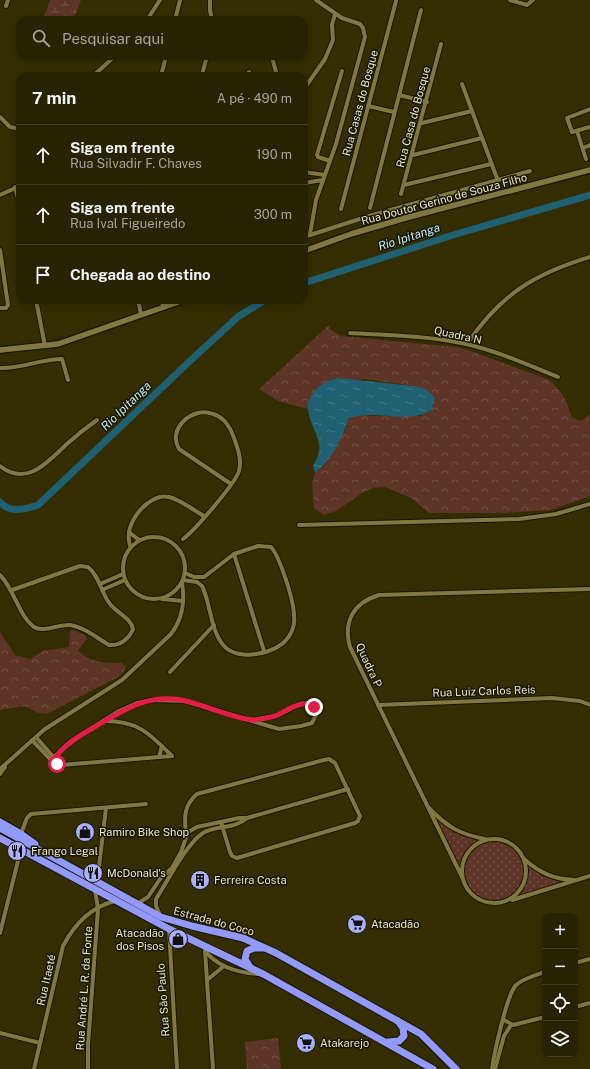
<!DOCTYPE html>
<html lang="pt">
<head>
<meta charset="utf-8">
<style>
	:root { --surface:#272201; --page:#2f2a0b; --text:#f1f3f6; --muted:#a4a499; --line:#433f23 }
	body { margin:0; font-family:"Public Sans",sans-serif; background:var(--page); color:var(--text) }
	.controls { position:absolute; right:12px; bottom:12px; display:grid; overflow:hidden; border-radius:8px; box-shadow:0 2px 6px #0003 }
	.controls button { width:36px; height:36px; display:grid; place-items:center; padding:0; border:0; border-bottom:1px solid var(--line); background:var(--surface); color:var(--text); font:20px sans-serif }
	.stop { position:absolute; width:12px; height:12px; margin:-9px; border:3px solid #e11d48; border-radius:50%; background:#fff }
	.stop.end { background:#e11d48; border-color:#fff; box-shadow:0 1px 4px #0008 }
	.list { margin:0; padding:0; list-style:none }
	h2 { display:flex; justify-content:space-between; align-items:center; height:52px; margin:0; padding:0 16px; font-size:17px }
	h2 small { font-size:13px; font-weight:400; color:var(--muted) }
	.list li { display:grid; grid-template-columns:26px 1fr auto; gap:12px; align-items:center; box-sizing:border-box; height:60px; padding:0 16px; border-top:1px solid var(--line) }
	.list b { display:block; font-size:15px; white-space:nowrap }
	.list p { margin:0; font-size:13px; white-space:nowrap; color:var(--muted) }
	.list em { font-size:13px; font-style:normal; color:var(--muted) }
	.icon { flex:none; width:22px; height:22px; fill:none; stroke:currentColor; stroke-width:2; stroke-linecap:round; stroke-linejoin:round }
	.map { position:relative; flex:none; width:590px; height:1069px; overflow:hidden }
	.search { position:absolute; background:var(--surface); box-shadow:0 2px 6px #0003; left:16px; top:16px; width:292px; height:44px; display:flex; align-items:center; gap:10px; box-sizing:border-box; padding:0 14px; border-radius:12px; color:var(--muted); font-size:15px }
	.panel { position:absolute; background:var(--surface); box-shadow:0 2px 6px #0003; left:16px; top:72px; width:292px; height:232px; border-radius:12px }
	.map>svg:first-child { display:block }
	.grass { fill:url(#grass-dots) }
	.forest { fill:url(#forest-crowns) }
	.wetland { fill:url(#wetland-marsh) }
	.water { fill:url(#water-ripples) }
	.lines { fill:none; stroke-linecap:round; stroke-linejoin:round }
	.river { stroke:#1f6072; stroke-width:7 }
	.street-casing { stroke:#1a1500; stroke-width:6 }
	.secondary-casing { stroke:#1a1500; stroke-width:8 }
	.highway-casing { stroke:#1a1500; stroke-width:9 }
	.street { stroke:#817841; stroke-width:4 }
	.secondary { stroke:#817841; stroke-width:5.5 }
	.highway { stroke:#9399f9; stroke-width:7 }
	.route { stroke:#e11d48; stroke-width:5 }
	.labels { text-anchor:middle; dominant-baseline:central; stroke-width:3; stroke-linejoin:round; paint-order:stroke }
	.street-label { font-size:11px; fill:#eae6ca; stroke:#191601 }
	.poi-label { font-size:11px; fill:#eae6ca; stroke:#191601; text-anchor:start }
	.water-label { font-size:12px; font-style:italic; fill:#c0eaf7; stroke:#191601 }
</style>
</head>
<body>
<div class="map">
<svg width="590" height="1069" viewBox="0 0 590 1069">
	<defs>
		<pattern id="grass-dots" width="8" height="8" patternUnits="userSpaceOnUse"><rect width="8" height="8" fill="#5e3426"/><path d="M2 2h.1M6 6h.1" fill="none" stroke="#755144" stroke-width="1.8" stroke-linecap="round"/></pattern>
		<pattern id="forest-crowns" width="20" height="18" patternUnits="userSpaceOnUse"><rect width="20" height="18" fill="#5e3426"/><path d="M2 6a3 3 0 1 1 6 0M12 15a3 3 0 1 1 6 0" fill="none" stroke="#755144"/></pattern>
		<pattern id="wetland-marsh" width="20" height="14" patternUnits="userSpaceOnUse"><rect width="20" height="14" fill="#5e3426"/><path d="M1 5h8M5 5V1M11 12h8M15 12V8" fill="none" stroke="#755144"/></pattern>
		<pattern id="water-ripples" width="26" height="14" patternUnits="userSpaceOnUse"><rect width="26" height="14" fill="#1f6072"/><path d="M2 4q2-2 4 0t4 0M15 11q2-2 4 0t4 0" fill="none" stroke="#407785"/></pattern>
	</defs>
	<rect width="100%" height="100%" fill="#342d01"/>
	<g class="grass">
		<polygon points="435,818 453,832 479,840 466,850 459,869"/>
		<circle cx="494" cy="871" r="30"/>
		<polygon points="528,866 542,876 562,882 519,895 526,883"/>
	</g>
	<g class="forest">
		<path d="M329 325 331 330 341 336 456 347 468 350 547 379C563 390 566 400 572 418L581 421 590 415V496L551 510 504 513H429L411 498 385 487 373 488 362 493 336 511 324 515 314 508 312 484 315 473 324 466 345 430 349 418 360 414 372 416H422L414 386 363 379 310 398 308 409 278 401 259 389Z"/>
		<path d="M72 630 85 635 87 639 78 650C89 663 106 663 121 663L126 666 124 671 118 677 47 714 38 713 25 706 0 710V632L15 655 30 659 43 651 69 647 70 631Z"/>
		<polygon points="278,1038 281,1069 247,1069 245,1042"/>
	</g>
	<polygon class="wetland" points="50,0 81,0 76,14 70,20 43,20"/>
	<path class="water" d="M338 378 414 386 426 389 435 398 432 410C406 425 376 409 349 418 342 438 332 460 315 473L313 465C329 444 310 430 308 409 307 392 324 381 338 378Z"/>
	<g class="lines">
		<g class="river">
			<polyline points="304,283 453,235 590,195"/>
			<path d="M0 502C10 514 25 509 38 505L191 360 239 316 265 300"/>
		</g>
		<defs>
			<g id="street">
				<polyline points="210,0 210,10 212,20"/>
				<polyline points="510,0 527,5 533,0"/>
				<polyline points="6,6 8,0"/>
				<polyline points="147,20 160,0"/>
				<polyline points="175,20 180,0"/>
				<polyline points="272,57 277,76"/>
				<polyline points="249,72 251,76"/>
				<polyline points="202,75 207,56"/>
				<polyline points="93,76 115,56"/>
				<polyline points="161,76 166,56"/>
				<polyline points="462,84 498,181"/>
				<polyline points="304,89 325,59 333,40 332,25 335,14"/>
				<polyline points="399,95 427,102"/>
				<polyline points="368,106 394,112"/>
				<polyline points="590,109 567,118 572,132 590,127"/>
				<polyline points="0,117 10,127 20,129"/>
				<polyline points="422,123 472,111"/>
				<polyline points="577,131 586,159"/>
				<polyline points="583,148 590,145"/>
				<polyline points="413,155 482,138"/>
				<polyline points="330,161 318,157 317,155 342,71"/>
				<polyline points="304,172 325,175"/>
				<polyline points="304,183 323,180"/>
				<polyline points="404,185 491,164"/>
				<polyline points="15,187 20,206"/>
				<polyline points="401,194 441,44"/>
				<polyline points="0,195 20,186"/>
				<polyline points="370,208 421,10"/>
				<polyline points="341,209 396,1"/>
				<polyline points="310,234 316,200 336,144 365,37 363,28 360,24 342,18 316,0"/>
				<polyline points="304,237 369,216 530,171"/>
				<polyline points="0,250 8,305 6,308 0,308"/>
				<polyline points="36,300 45,346"/>
				<polyline points="138,300 141,314"/>
				<polyline points="162,300 163,306"/>
				<path d="M350 333C389 335 428 336 466 344 497 351 528 365 558 377"/>
				<path d="M467 344C500 295 534 274 590 257"/>
				<path d="M0 368C21 369 40 359 62 359L68 380"/>
				<path d="M0 466C28 488 49 460 68 443 77 435 87 427 97 420"/>
				<polyline points="299,525 519,519 556,514 590,504"/>
				<polyline points="129,532 139,540"/>
				<circle cx="154" cy="568" r="31"/>
				<path d="M183 539C194 531 235 484 239 471 242 460 238 449 234 438 231 428 224 417 213 414 192 406 167 429 179 449L231 484"/>
				<path d="M130 546C128 539 128 532 131 525 136 512 153 493 169 497 181 500 193 510 204 516"/>
				<polyline points="234,554 264,651"/>
				<path d="M0 575C14 589 19 616 34 627 43 633 59 624 70 625 84 627 97 638 109 645 120 646 129 639 133 629 131 618 117 613 110 604 101 593 100 577 88 567L80 566 12 590"/>
				<path d="M183 580 197 582 202 586C211 604 210 630 224 646 238 662 279 654 289 636 293 631 295 622 294 616 294 601 280 557 271 547L258 546 234 554 204 577H194L185 573"/>
				<polyline points="100,584 123,574"/>
				<polyline points="102,590 125,580"/>
				<polyline points="162,599 183,601"/>
				<polyline points="170,672 214,625"/>
				<polyline points="378,705 552,698 580,701 590,705"/>
				<path d="M105 721C138 721 149 733 172 756"/>
				<polyline points="36,737 56,760"/>
				<polyline points="32,740 51,760 61,765 172,756"/>
				<polyline points="159,757 162,746"/>
				<polyline points="51,760 70,742 119,711 137,703 153,700 185,701 279,729 301,726 312,723 316,715 312,705 309,703 300,704 276,716 252,720"/>
				<path d="M0 769 45 729 122 680 171 634C183 619 185 601 182 582"/>
				<polyline points="0,774 5,767"/>
				<path d="M428 807C447 827 459 834 485 839"/>
				<polyline points="21,834 27,818 31,814 146,804"/>
				<path d="M186 834C184 817 184 805 197 794L324 760 329 759 335 763 360 816 358 821 355 823 237 858 232 856 230 852 221 822"/>
				<circle cx="494" cy="871" r="32"/>
				<path d="M524 859C540 873 553 879 574 880"/>
				<path d="M462 877 350 647C343 622 353 603 379 595L590 589"/>
				<polyline points="97,883 106,808"/>
				<polyline points="512,900 590,876"/>
				<polyline points="137,904 148,897 160,879 172,868 181,852 188,832 197,827 239,818 247,818 348,789"/>
				<path d="M160 915 156 906V899C167 882 187 843 203 833 217 825 235 829 247 818"/>
				<polyline points="169,929 177,1069"/>
				<polyline points="0,933 21,849"/>
				<polyline points="205,951 213,1069"/>
				<path d="M205 951C218 967 239 973 259 974"/>
				<polyline points="575,963 590,959"/>
				<polyline points="207,980 224,966"/>
				<polyline points="575,1007 590,1003"/>
				<polyline points="504,1020 513,1025 545,1017"/>
				<polyline points="0,1033 40,1043"/>
				<path d="M34 1069 63 946C74 925 91 907 115 901"/>
				<polyline points="88,1069 88,1045 98,909 95,890"/>
				<path d="M492 1069C494 1054 507 994 516 985 524 978 536 975 545 972"/>
				<polyline points="495,1069 504,1036 511,1025"/>
			</g>
			<g id="secondary">
				<polyline points="304,251 351,234 409,217 590,170"/>
				<polyline points="0,350 58,344 184,300"/>
			</g>
			<g id="highway">
				<polyline points="0,822 21,834 35,844"/>
				<polyline points="0,828 161,917 192,926 243,938 276,953 421,1034 456,1069"/>
				<polyline points="0,838 169,929 265,975 433,1069"/>
				<polyline points="250,967 245,959 247,951 254,948 263,948"/>
				<polyline points="388,1042 399,1041 404,1036 403,1028 398,1021"/>
			</g>
		</defs>
		<use href="#street" class="street-casing"/>
		<use href="#secondary" class="secondary-casing"/>
		<use href="#highway" class="highway-casing"/>
		<use href="#street" class="street"/>
		<use href="#secondary" class="secondary"/>
		<use href="#highway" class="highway"/>
	</g>
	<g class="lines">
		<path class="route" d="M57 764 55 758C64 745 79 736 93 728 123 710 149 692 186 701 203 705 239 720 254 720 261 719 268 718 275 716 286 712 303 697 314 707"/>
	</g>
	<defs>
		<symbol id="shop-disc" viewBox="-11 -11 22 22"><circle r="9.5" fill="#aab0fc" stroke="#191601"/><path d="M-5-2.5h2.3a2.7 3.5 0 0 1 5.4 0H5L5.5 6h-11ZM-1.5-2.5h3a1.5 2.3 0 0 0-3 0Z" fill="#111"/></symbol>
		<symbol id="restaurant-disc" viewBox="-11 -11 22 22"><circle r="9.5" fill="#aab0fc" stroke="#191601"/><path d="M-5-6h1v4h1v-4h1v4h1v-4h1v5L-1.5 .5V6h-2V.5L-5-1ZM5-6V6H3V1.5H1.5Q1.5-4 5-6Z" fill="#111"/></symbol>
		<symbol id="building-disc" viewBox="-11 -11 22 22"><circle r="9.5" fill="#aab0fc" stroke="#191601"/><path d="M-4-6H4V6H1V3H-1V6H-4ZM-2.5-4.3h1.7v1.8h-1.7ZM.8-4.3h1.7v1.8H.8ZM-2.5-1h1.7V.8h-1.7ZM.8-1h1.7V.8H.8Z" fill="#111"/></symbol>
		<symbol id="supermarket-disc" viewBox="-11 -11 22 22"><circle r="9.5" fill="#aab0fc" stroke="#191601"/><path d="M-6-5.5h2.5l.6 2H6L4.5 2H-2.5L-4.4-4H-6ZM-1.5 3.2a1.3 1.3 0 1 0 .1 0ZM3 3.2a1.3 1.3 0 1 0 .1 0Z" fill="#111"/></symbol>
	</defs>
	<g fill-rule="evenodd">
		<use href="#shop-disc" x="74" y="821" width="22" height="22"/>
		<use href="#restaurant-disc" x="6" y="840" width="22" height="22"/>
		<use href="#restaurant-disc" x="82" y="862" width="22" height="22"/>
		<use href="#building-disc" x="189" y="869" width="22" height="22"/>
		<use href="#supermarket-disc" x="346" y="913" width="22" height="22"/>
		<use href="#shop-disc" x="167" y="928" width="22" height="22"/>
		<use href="#supermarket-disc" x="295" y="1032" width="22" height="22"/>
	</g>
	<g class="labels">
		<g class="street-label">
			<text transform="translate(360 103) rotate(-75)">Rua Casas do Bosque</text>
			<text transform="translate(413 117) rotate(-75)">Rua Casa do Bosque</text>
			<text transform="translate(444 199) rotate(-15)">Rua Doutor Gerino de Souza Filho</text>
			<text transform="translate(458 335) rotate(12)">Quadra N</text>
			<text transform="translate(369 665) rotate(65)">Quadra P</text>
			<text transform="translate(484 691) rotate(-2)">Rua Luiz Carlos Reis</text>
			<text transform="translate(214 921) rotate(15)">Estrada do Coco</text>
			<text transform="translate(46 980) rotate(-77)">Rua Itaeté</text>
			<text transform="translate(84 988) rotate(-86)">Rua André L. R. da Fonte</text>
			<text transform="translate(163 1000) rotate(-94)">Rua São Paulo</text>
		</g>
		<g class="poi-label">
			<text x="99" y="832">Ramiro Bike Shop</text>
			<text x="31" y="851">Frango Legal</text>
			<text x="107" y="873">McDonald's</text>
			<text x="214" y="880">Ferreira Costa</text>
			<text x="371" y="924">Atacadão</text>
			<text x="164" y="933" text-anchor="end">Atacadão<tspan x="164" dy="13">dos Pisos</tspan></text>
			<text x="320" y="1043">Atakarejo</text>
		</g>
		<g class="water-label">
			<text transform="translate(409 237) rotate(-18)">Rio Ipitanga</text>
			<text transform="translate(126 406) rotate(-44)">Rio Ipitanga</text>
		</g>
	</g>
</svg>
<div class="controls">
<button>+</button>
<button>−</button>
<button><svg class="icon" aria-label="locate" viewBox="0 0 24 24"><circle cx="12" cy="12" r="6"/><path d="M12 2v4M12 18v4M2 12h4M18 12h4"/></svg></button>
<button><svg class="icon" aria-label="layers" viewBox="0 0 24 24"><path d="M12 4l9 5-9 5-9-5zM3 14l9 5 9-5"/></svg></button>
</div>
<div class="stop" style="left:57px;top:764px"></div>
<div class="stop end" style="left:314px;top:707px"></div>
<div class="search"><svg class="icon" aria-label="search" viewBox="0 0 24 24"><circle cx="10" cy="10" r="6"/><path d="M15 15l6 6"/></svg>Pesquisar aqui</div>
<section class="panel">
<h2>7 min<small>A pé · 490 m</small></h2>
<ul class="list">
<li><svg class="icon" aria-label="ahead" viewBox="0 0 24 24"><path d="M12 20V5M6 11l6-6 6 6"/></svg><div><b>Siga em frente</b><p>Rua Silvadir F. Chaves</p></div><em>190 m</em></li>
<li><svg class="icon" aria-label="ahead" viewBox="0 0 24 24"><path d="M12 20V5M6 11l6-6 6 6"/></svg><div><b>Siga em frente</b><p>Rua Ival Figueiredo</p></div><em>300 m</em></li>
<li><svg class="icon" aria-label="arrive" viewBox="0 0 24 24"><path d="M6 21V4h12l-3 4 3 4H6"/></svg><div><b>Chegada ao destino</b></div></li>
</ul>
</section>
</div>
</body>
</html>
